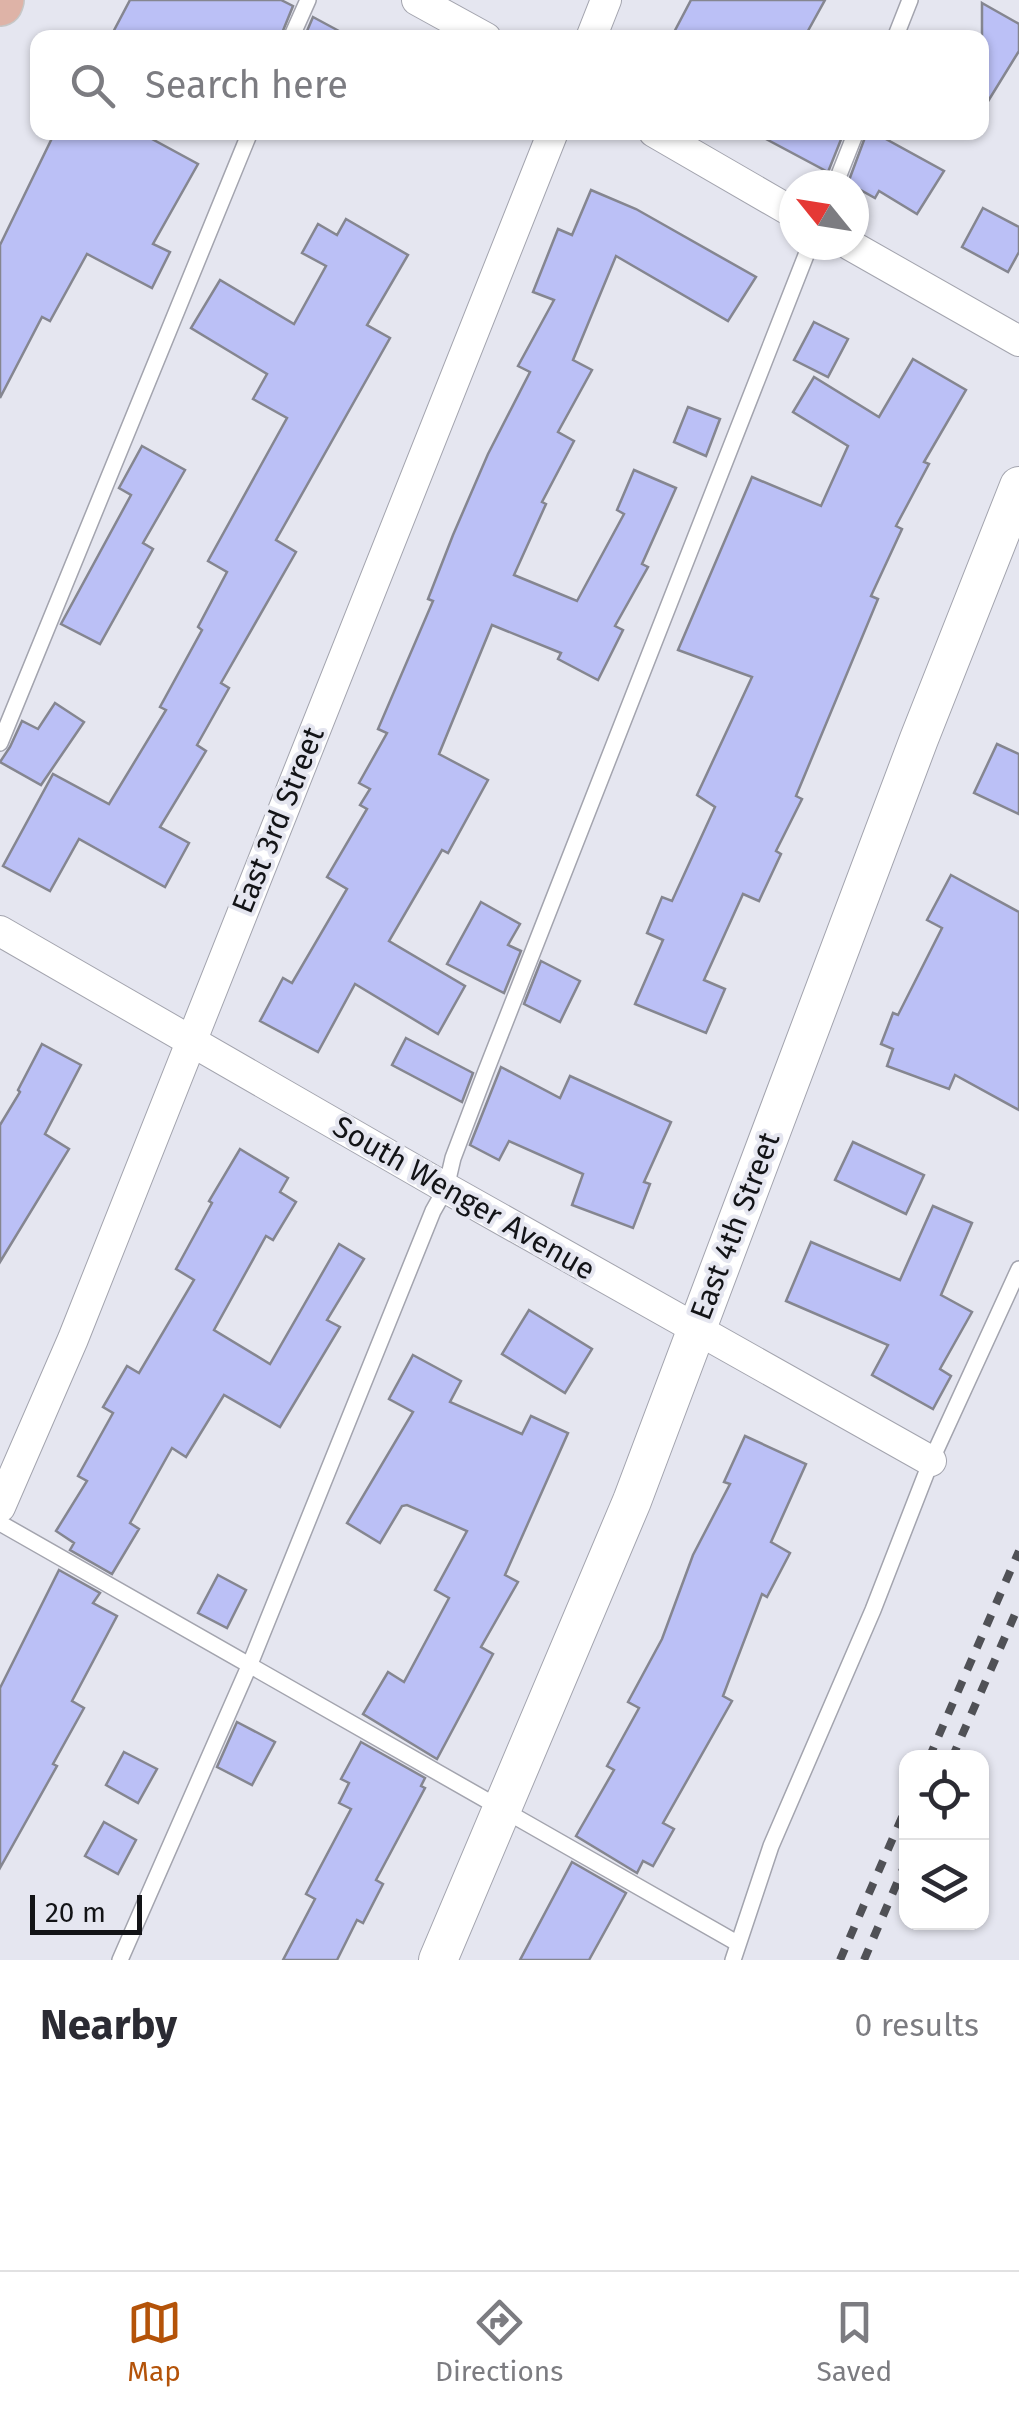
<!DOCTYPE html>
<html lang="en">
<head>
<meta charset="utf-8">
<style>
	:root { --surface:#fff; --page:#f7f7f7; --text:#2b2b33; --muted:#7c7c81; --line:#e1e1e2; --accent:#b45309 }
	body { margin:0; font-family:"Fira Sans",sans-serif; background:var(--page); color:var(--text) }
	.controls { position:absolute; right:30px; bottom:30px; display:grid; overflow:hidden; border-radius:20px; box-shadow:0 2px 8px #0004 }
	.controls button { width:90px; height:90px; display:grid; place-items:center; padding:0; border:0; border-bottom:2px solid var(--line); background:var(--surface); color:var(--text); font:50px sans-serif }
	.compass { position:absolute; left:779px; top:170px; width:90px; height:90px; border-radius:50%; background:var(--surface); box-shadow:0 2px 8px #0004; rotate:300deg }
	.scale { position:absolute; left:30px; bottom:25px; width:112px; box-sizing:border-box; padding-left:10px; border:5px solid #131417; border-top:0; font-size:28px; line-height:35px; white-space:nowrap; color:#131417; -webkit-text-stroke:8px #e5e6f0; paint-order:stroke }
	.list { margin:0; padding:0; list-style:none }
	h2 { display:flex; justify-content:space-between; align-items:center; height:130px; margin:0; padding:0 40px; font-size:42px }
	h2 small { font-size:32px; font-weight:400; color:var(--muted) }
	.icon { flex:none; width:55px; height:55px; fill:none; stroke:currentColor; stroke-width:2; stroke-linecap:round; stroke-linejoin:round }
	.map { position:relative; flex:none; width:1019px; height:1960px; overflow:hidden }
	.search { position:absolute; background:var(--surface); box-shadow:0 2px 8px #0004; left:30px; right:30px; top:30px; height:110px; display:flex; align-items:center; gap:25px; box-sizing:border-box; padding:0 35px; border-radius:20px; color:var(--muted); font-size:38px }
	.sheet { height:310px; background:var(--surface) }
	nav { display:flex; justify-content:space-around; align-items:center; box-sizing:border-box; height:140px; border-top:2px solid var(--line); background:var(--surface); font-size:28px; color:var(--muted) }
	nav a { display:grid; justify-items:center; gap:5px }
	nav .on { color:var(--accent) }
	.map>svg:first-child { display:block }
	.building { fill:#bbc0f6; stroke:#858690; stroke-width:2.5 }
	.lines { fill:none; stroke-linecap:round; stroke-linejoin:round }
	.service-casing { stroke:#a3a4ae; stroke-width:18 }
	.minor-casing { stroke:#a3a4ae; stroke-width:32 }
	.tertiary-casing { stroke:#a3a4ae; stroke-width:40 }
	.primary-casing { stroke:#c6c7c7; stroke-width:48 }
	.service { stroke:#fff; stroke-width:15 }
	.minor { stroke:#fff; stroke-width:30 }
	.tertiary { stroke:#fff; stroke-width:38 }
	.primary { stroke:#deb3a7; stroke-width:45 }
	.rail { stroke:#505156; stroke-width:8; stroke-dasharray:12 12; stroke-linecap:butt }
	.labels { text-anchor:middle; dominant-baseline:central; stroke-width:8; stroke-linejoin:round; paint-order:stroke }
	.street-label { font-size:30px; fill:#131417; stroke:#e5e6f0 }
</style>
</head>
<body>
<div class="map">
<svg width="1019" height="1960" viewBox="0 0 1019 1960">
	<rect width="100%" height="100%" fill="#e5e6f0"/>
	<g class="building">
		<polygon points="130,0 281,0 293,6 280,38 110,38"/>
		<polygon points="691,0 825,0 804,38 671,38"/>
		<polygon points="982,3 1019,24 1019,51 982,111"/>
		<polygon points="313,17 352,38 304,38"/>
		<polygon points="55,132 139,132 198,164 153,244 170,252 152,288 87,254 50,321 42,317 0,398 0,245"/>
		<polygon points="753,132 844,132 828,172"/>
		<polygon points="867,132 873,132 944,171 917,214 879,191 875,198 848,183"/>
		<polygon points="591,190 636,209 756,277 728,321 616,256 573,360 592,370 558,432 574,441 542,502 546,504 514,575 577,601 624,514 617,510 634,470 676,488 642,564 648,567 615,626 623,630 598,680 558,659 561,653 492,625 439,754 488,780 448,853 442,850 389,941 465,986 438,1034 355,984 318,1052 260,1021 283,978 292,983 347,889 327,877 367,809 360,805 370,789 359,783 387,733 378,729 433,601 428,599 453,535 488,454 530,372 518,366 554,300 533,292 558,229 572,235"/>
		<polygon points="983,208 1019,227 1019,252 1008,272 962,247"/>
		<polygon points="346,219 408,255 367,325 390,338 276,540 296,552 221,683 229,688 197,745 206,751 160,827 189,843 165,887 79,839 50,891 3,866 53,774 109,804 166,710 160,707 202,630 198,627 227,572 208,561 287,418 253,399 267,374 191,328 220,280 294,324 326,266 302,253 318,224 337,235"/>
		<polygon points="814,322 848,339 828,377 794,360"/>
		<polygon points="913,359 966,390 924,462 929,464 896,526 902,529 871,596 878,599 796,796 802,799 776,851 781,854 759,901 743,894 704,980 725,989 706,1033 635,1004 663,940 647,933 662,897 672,901 715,807 697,795 752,677 678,650 752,477 821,506 848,446 793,412 814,377 879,417"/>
		<polygon points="688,407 720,419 706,456 674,442"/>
		<polygon points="142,446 185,470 143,543 153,549 100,644 61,624 131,495 119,488"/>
		<polygon points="55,703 84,722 41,785 0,762 10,747 22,721 38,729"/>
		<polygon points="997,744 1019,754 1019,814 974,793"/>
		<polygon points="951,875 1019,912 1019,1110 955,1075 949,1089 887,1066 893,1049 881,1044 893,1013 898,1015 942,928 927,920"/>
		<polygon points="481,902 520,924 508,945 521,951 504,993 447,964"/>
		<polygon points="541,961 580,981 560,1022 524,1004"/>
		<polygon points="406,1038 473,1073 462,1102 392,1065"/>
		<polygon points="42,1044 81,1065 45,1134 69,1149 0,1262 0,1125 20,1092 18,1090"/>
		<polygon points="501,1067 560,1098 570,1076 671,1122 644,1182 650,1184 633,1228 572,1205 583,1174 509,1141 499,1160 470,1145"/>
		<polygon points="853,1142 924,1175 906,1214 835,1180"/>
		<polygon points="240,1149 288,1178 280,1192 296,1202 273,1240 266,1236 214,1330 270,1364 339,1244 364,1259 327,1320 340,1327 280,1427 224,1395 186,1457 172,1448 130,1523 139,1529 112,1574 70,1550 74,1543 56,1531 87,1481 78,1476 113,1413 103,1407 127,1366 139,1373 194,1280 176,1269 212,1203 209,1201"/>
		<polygon points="933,1206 972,1223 941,1295 972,1312 940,1369 951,1376 933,1409 872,1375 888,1345 786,1301 811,1242 900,1280"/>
		<polygon points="529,1310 592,1349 565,1393 502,1354"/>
		<polygon points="413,1355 461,1381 450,1402 522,1434 531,1416 568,1433 505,1575 518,1582 481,1647 493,1654 437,1759 363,1714 388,1672 404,1682 449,1598 435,1590 467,1531 407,1505 402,1506 380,1543 347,1523 413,1412 389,1399"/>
		<polygon points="745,1436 806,1464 771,1542 790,1553 767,1597 762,1594 723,1696 732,1701 663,1823 674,1829 653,1866 643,1861 637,1873 576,1836 614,1770 607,1766 639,1708 628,1702 662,1639 693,1555 730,1484 724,1482"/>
		<polygon points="59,1570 100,1593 93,1603 117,1616 72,1701 84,1708 53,1764 57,1766 0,1868 0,1688"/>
		<polygon points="218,1575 246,1590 227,1628 198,1613"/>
		<polygon points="237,1722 275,1742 252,1785 217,1767"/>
		<polygon points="361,1742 425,1778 421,1786 425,1788 376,1880 383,1884 363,1923 357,1920 337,1960 283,1960 315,1899 306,1894 351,1809 339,1803 349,1783 341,1779"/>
		<polygon points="124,1752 157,1769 138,1803 106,1785"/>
		<polygon points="104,1822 136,1840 118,1874 85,1856"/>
		<polygon points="572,1862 626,1893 589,1960 520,1960"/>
	</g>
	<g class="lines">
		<defs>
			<g id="service">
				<polyline points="291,38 308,0"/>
				<polyline points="895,38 910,0"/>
				<polyline points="835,185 856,132"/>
				<polyline points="0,743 250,132"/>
				<polyline points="0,1523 737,1943"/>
				<polyline points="120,1960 250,1664 433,1211 446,1188 453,1158 486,1071 810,245"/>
				<polyline points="733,1960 771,1846 873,1610 931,1461 1019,1269"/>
			</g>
			<g id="minor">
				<polyline points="417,0 486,38"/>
				<polyline points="591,38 606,0"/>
				<polyline points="654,132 794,213"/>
				<polyline points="850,245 1019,341"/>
				<polyline points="0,931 446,1188 931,1461"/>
				<polyline points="0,1507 73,1339 553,132"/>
			</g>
			<polyline id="tertiary" points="438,1960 632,1501 919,739 1019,486"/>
			<polyline id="primary" points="0,3 1,0"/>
		</defs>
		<use href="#service" class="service-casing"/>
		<use href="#minor" class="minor-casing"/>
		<use href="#tertiary" class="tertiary-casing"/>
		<use href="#primary" class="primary-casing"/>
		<use href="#service" class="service"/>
		<use href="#minor" class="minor"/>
		<use href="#tertiary" class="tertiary"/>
		<use href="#primary" class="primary"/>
		<g class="rail">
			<polyline points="929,1758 1019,1551"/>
			<polyline points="952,1758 1019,1605"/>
			<polyline points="840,1960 906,1808"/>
			<polyline points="864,1960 906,1862"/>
		</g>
	</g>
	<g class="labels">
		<g class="street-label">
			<text transform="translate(278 820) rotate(-68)">East 3rd Street</text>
			<text transform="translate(464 1198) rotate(30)">South Wenger Avenue</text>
			<text transform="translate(735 1226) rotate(-69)">East 4th Street</text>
		</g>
	</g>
</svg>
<div class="controls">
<button><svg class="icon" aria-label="locate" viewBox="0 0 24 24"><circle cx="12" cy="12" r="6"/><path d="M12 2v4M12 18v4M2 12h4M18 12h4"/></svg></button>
<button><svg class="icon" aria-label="layers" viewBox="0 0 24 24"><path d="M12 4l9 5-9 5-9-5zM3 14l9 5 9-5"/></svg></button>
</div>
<svg class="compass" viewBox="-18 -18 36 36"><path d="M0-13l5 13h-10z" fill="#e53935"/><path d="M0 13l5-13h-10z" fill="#7c7c81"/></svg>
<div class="scale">20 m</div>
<div class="search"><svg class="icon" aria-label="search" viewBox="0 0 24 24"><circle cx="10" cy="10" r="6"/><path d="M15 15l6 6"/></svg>Search here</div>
</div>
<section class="sheet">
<h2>Nearby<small>0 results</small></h2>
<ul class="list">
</ul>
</section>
<nav>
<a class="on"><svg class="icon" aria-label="map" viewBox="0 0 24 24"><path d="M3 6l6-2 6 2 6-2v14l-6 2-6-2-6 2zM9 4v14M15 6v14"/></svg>Map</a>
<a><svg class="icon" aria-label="directions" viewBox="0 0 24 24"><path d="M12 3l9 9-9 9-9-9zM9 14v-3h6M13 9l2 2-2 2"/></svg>Directions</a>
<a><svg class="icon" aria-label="saved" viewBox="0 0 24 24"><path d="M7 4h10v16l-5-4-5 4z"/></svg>Saved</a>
</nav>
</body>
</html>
